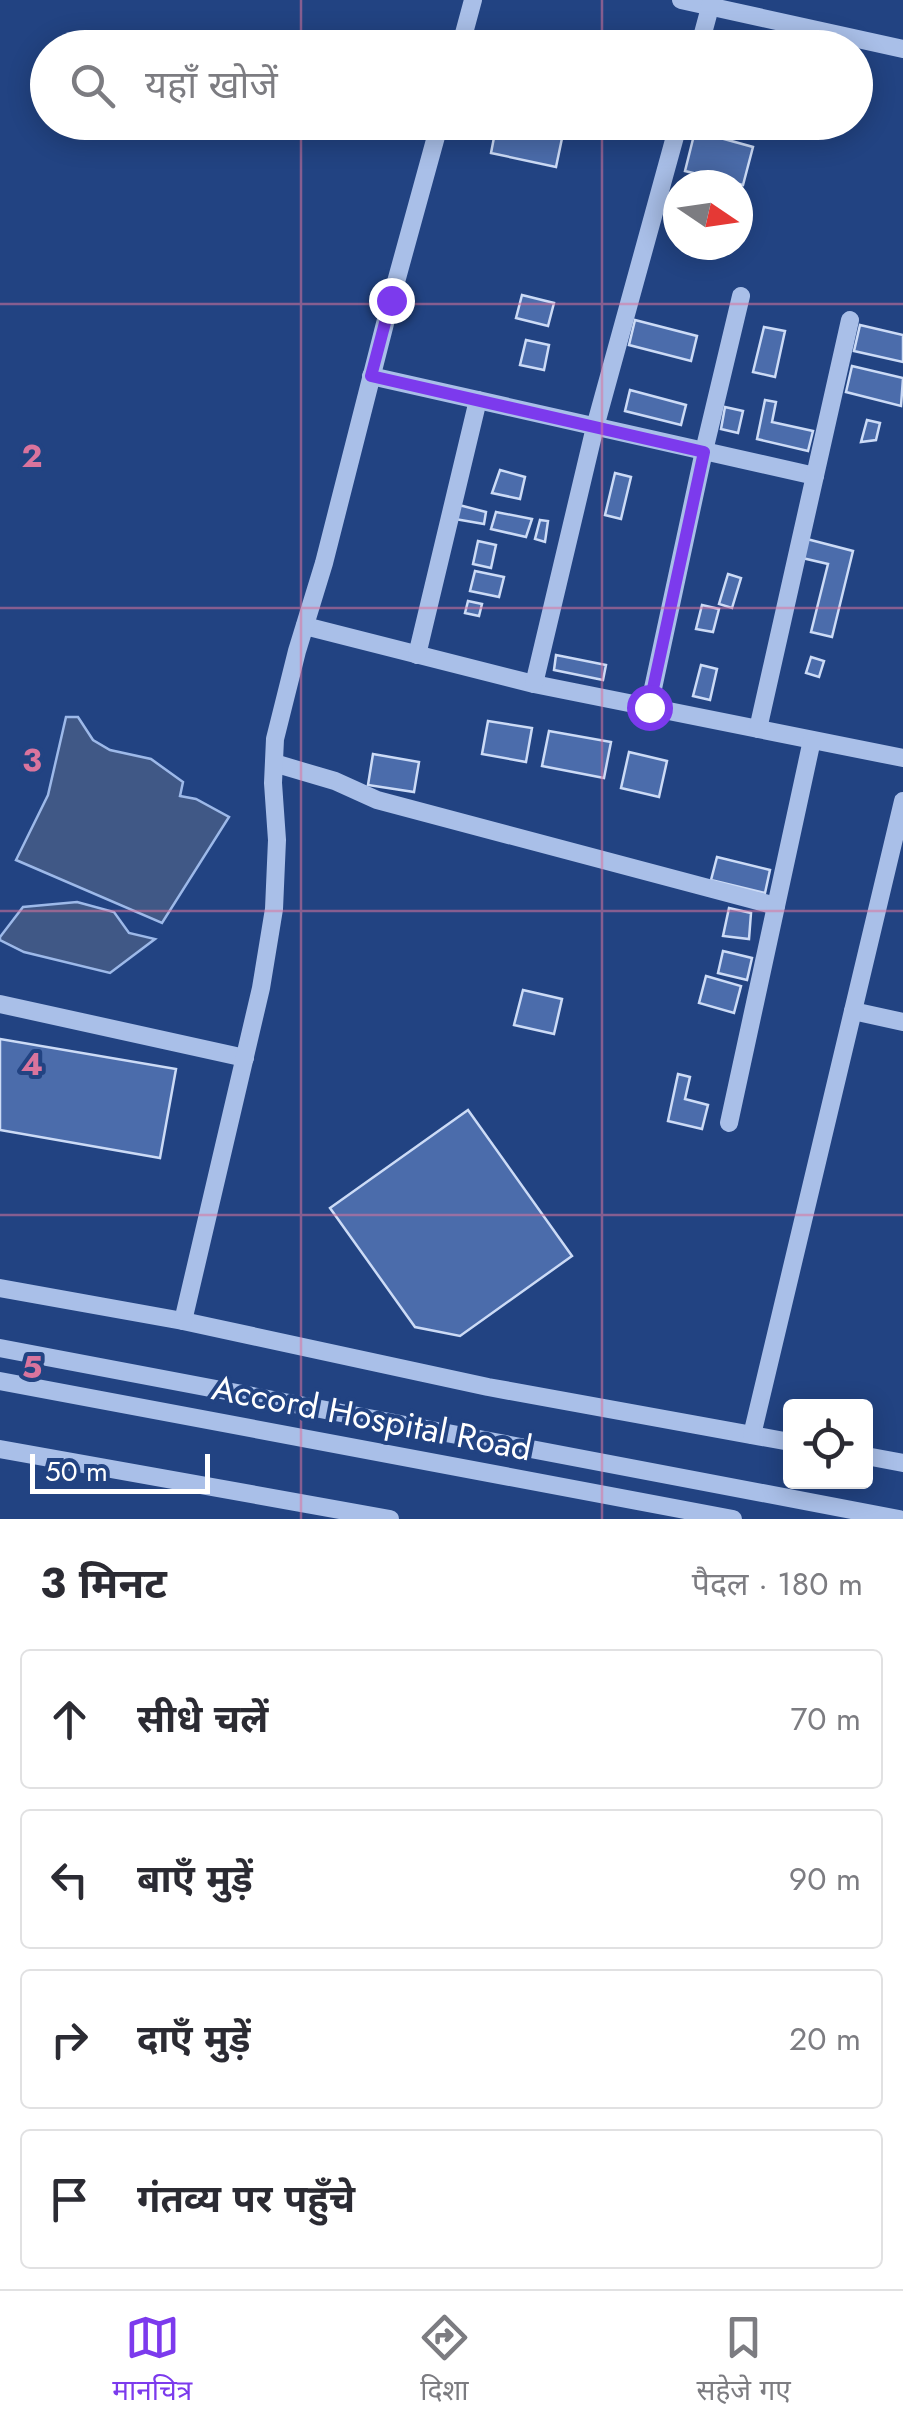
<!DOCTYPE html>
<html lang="hi">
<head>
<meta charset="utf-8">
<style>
	:root { --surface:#fff; --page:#f2f2f3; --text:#2b2b33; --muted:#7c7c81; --line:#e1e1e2; --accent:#7c3aed }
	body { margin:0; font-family:Jost,"Noto Sans Devanagari",sans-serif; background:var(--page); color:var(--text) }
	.controls { position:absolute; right:30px; bottom:30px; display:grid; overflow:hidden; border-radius:10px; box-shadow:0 5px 25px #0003 }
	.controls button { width:90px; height:90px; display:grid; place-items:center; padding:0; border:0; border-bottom:2px solid var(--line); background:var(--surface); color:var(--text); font:50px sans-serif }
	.compass { position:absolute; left:663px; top:170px; width:90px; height:90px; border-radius:50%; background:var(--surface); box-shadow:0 5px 25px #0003; rotate:103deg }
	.scale { position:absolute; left:30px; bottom:25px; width:180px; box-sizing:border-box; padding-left:10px; border:5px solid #fff; border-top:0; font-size:28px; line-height:35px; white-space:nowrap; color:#fff; -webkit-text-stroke:8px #224382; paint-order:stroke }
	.stop { position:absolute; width:30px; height:30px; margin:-22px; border:8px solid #7c3aed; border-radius:50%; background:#fff }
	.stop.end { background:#7c3aed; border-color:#fff; box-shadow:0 2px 10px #0008 }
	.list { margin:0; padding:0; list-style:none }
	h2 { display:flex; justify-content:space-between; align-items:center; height:130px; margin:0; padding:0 40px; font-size:42px }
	h2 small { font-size:32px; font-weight:400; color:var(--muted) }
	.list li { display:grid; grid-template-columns:65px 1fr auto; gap:30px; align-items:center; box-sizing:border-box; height:140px; margin:0 20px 20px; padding:0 20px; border:2px solid var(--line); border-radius:10px }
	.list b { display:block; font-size:38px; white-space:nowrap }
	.list em { font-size:32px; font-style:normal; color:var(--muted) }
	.icon { flex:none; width:55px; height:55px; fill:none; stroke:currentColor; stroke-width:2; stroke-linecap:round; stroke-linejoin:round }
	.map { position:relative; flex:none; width:903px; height:1519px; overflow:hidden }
	.search { position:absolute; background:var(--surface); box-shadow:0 5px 25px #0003; left:30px; right:30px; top:30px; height:110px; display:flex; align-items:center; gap:25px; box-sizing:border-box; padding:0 35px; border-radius:55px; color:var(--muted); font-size:38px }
	.sheet { height:770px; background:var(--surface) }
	nav { display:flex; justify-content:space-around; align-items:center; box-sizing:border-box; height:140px; border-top:2px solid var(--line); background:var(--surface); font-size:28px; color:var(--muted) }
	nav a { display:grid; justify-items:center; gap:5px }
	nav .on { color:var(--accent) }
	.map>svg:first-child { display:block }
	.water { fill:#405886; stroke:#9db9e9; stroke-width:2.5 }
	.building { fill:#4b6cab; stroke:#ccdbf6; stroke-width:2.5 }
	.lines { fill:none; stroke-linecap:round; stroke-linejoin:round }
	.minor { stroke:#a9bfe8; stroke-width:18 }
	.route { stroke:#7c3aed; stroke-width:12 }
	.grid { fill:none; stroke:#da749d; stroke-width:2.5; stroke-opacity:0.55 }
	.labels { text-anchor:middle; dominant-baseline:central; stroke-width:8; stroke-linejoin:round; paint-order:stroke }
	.street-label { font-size:35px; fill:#fff; stroke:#224382 }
	.grid-label { font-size:32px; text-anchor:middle; font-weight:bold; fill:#da749d; stroke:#224382; stroke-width:8; stroke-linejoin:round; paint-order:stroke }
</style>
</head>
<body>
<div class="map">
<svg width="903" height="1519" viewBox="0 0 903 1519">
	<rect width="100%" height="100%" fill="#224382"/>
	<g class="water">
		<polygon points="66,717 78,717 93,740 110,750 151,759 183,782 180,796 196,799 229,817 162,923 16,860 48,795"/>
		<polygon points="77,902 114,912 129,933 155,939 110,973 24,952 0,940 0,937 23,907"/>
	</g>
	<g class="building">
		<polygon points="497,122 565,124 556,167 491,153"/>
		<polygon points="695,131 753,147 743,185 685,171"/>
		<polygon points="522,295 554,303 548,326 516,318"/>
		<polygon points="635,320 697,336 691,361 629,345"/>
		<polygon points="860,325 903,335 903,362 854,351"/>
		<polygon points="764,327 785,331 775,377 753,372"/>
		<polygon points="526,340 549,345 544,370 520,365"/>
		<polygon points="852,366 903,378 901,406 846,392"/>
		<polygon points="630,390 686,405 681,425 625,411"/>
		<polygon points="765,400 776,402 772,422 813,431 808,451 757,439"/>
		<polygon points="725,407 743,411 738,433 721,429"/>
		<polygon points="867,420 880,423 876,440 861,442"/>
		<polygon points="500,470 525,477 520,499 492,493"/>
		<polygon points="615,473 631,477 621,519 605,515"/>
		<polygon points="459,505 486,512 484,524 455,519"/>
		<polygon points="496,512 532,519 526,537 491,529"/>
		<polygon points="540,520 548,521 545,542 535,539"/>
		<polygon points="803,538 853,551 832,637 811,632 828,564 798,557"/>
		<polygon points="478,541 496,545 491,568 473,564"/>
		<polygon points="475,571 504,577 499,597 470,591"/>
		<polygon points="728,574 741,578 732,608 719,604"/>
		<polygon points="468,601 482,604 479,616 465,613"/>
		<polygon points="702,605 719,609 713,632 696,629"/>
		<polygon points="556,655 606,665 603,680 554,670"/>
		<polygon points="811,657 824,661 819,677 806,673"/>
		<polygon points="701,665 717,669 710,700 693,696"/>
		<polygon points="488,721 532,728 526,762 482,754"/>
		<polygon points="549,731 611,742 604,778 542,766"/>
		<polygon points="629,752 667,761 659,797 621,788"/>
		<polygon points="373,754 419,762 414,792 368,785"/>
		<polygon points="717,857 770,870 765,893 711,880"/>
		<polygon points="729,908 751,913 749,939 723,936"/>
		<polygon points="723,951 752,958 747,980 718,973"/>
		<polygon points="706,976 741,986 734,1013 699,1003"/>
		<polygon points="523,990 562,999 554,1034 514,1025"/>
		<polygon points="0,1039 176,1069 160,1158 0,1130"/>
		<polygon points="678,1074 690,1077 685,1099 708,1105 702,1129 668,1121"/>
		<polygon points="468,1110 572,1256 460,1336 415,1327 330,1208"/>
	</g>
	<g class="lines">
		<g class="minor">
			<polyline points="681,0 903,49"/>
			<polyline points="460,48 473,0"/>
			<polyline points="699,48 712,0"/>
			<polyline points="371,376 815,476"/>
			<polyline points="305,626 534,684 903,758"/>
			<polyline points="417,655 478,400"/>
			<polyline points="534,684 595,427 679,122"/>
			<polyline points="649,707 704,451 741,296"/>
			<polyline points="758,729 850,320"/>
			<polyline points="274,763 335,781 377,800 776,906"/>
			<polyline points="0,1004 245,1058"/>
			<polyline points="853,1011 903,1022"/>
			<polyline points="729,1123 812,740"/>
			<polyline points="0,1288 183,1321 488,1387 790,1442"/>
			<polyline points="183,1321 261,988 274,909 277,840 273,783 275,739 297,651 324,563 391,300 440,122"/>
			<polyline points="0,1348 899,1519"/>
			<polyline points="0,1381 733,1519"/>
			<polyline points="752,1435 903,801"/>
			<polyline points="0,1449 390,1519"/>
			<polyline points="866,1456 903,1463"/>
		</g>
	</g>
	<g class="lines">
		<polyline class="route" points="391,300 371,376 704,452 649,707"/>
	</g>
	<path class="grid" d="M301 0V48M602 0V48M301 122V1519M602 122V1519M0 304H903M0 608H903M0 911H903M0 1215H903"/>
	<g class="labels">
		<g class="street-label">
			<text transform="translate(372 1418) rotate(11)">Accord Hospital Road</text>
		</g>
	</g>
	<g class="grid-label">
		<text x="32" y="467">2</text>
		<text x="32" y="771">3</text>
		<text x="32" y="1075">4</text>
		<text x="32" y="1378">5</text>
	</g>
</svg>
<div class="controls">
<button><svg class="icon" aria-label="locate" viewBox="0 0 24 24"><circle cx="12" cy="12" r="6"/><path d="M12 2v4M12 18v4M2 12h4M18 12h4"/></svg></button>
</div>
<svg class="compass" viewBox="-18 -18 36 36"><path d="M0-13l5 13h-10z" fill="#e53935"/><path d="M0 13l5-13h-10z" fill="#7c7c81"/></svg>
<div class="scale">50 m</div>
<div class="stop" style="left:649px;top:707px"></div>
<div class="stop end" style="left:391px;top:300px"></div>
<div class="search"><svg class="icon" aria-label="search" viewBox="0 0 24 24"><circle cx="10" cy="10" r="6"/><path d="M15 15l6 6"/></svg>यहाँ खोजें</div>
</div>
<section class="sheet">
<h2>3 मिनट<small>पैदल · 180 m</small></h2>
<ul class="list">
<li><svg class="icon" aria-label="ahead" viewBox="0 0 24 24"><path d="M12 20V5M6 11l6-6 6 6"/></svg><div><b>सीधे चलें</b></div><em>70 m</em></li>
<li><svg class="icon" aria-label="left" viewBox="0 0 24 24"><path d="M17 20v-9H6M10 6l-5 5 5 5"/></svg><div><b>बाएँ मुड़ें</b></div><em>90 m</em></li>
<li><svg class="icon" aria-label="right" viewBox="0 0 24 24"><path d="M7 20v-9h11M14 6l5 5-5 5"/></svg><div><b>दाएँ मुड़ें</b></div><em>20 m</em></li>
<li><svg class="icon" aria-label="arrive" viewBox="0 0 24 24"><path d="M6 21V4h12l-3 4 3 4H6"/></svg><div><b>गंतव्य पर पहुँचे</b></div></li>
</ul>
</section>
<nav>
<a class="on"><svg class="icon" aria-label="map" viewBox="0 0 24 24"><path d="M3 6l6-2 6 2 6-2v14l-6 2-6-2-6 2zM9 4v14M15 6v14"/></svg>मानचित्र</a>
<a><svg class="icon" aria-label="directions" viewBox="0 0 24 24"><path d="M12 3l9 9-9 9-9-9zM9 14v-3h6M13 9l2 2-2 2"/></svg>दिशा</a>
<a><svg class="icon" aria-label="saved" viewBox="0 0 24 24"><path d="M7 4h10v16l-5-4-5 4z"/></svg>सहेजे गए</a>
</nav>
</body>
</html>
